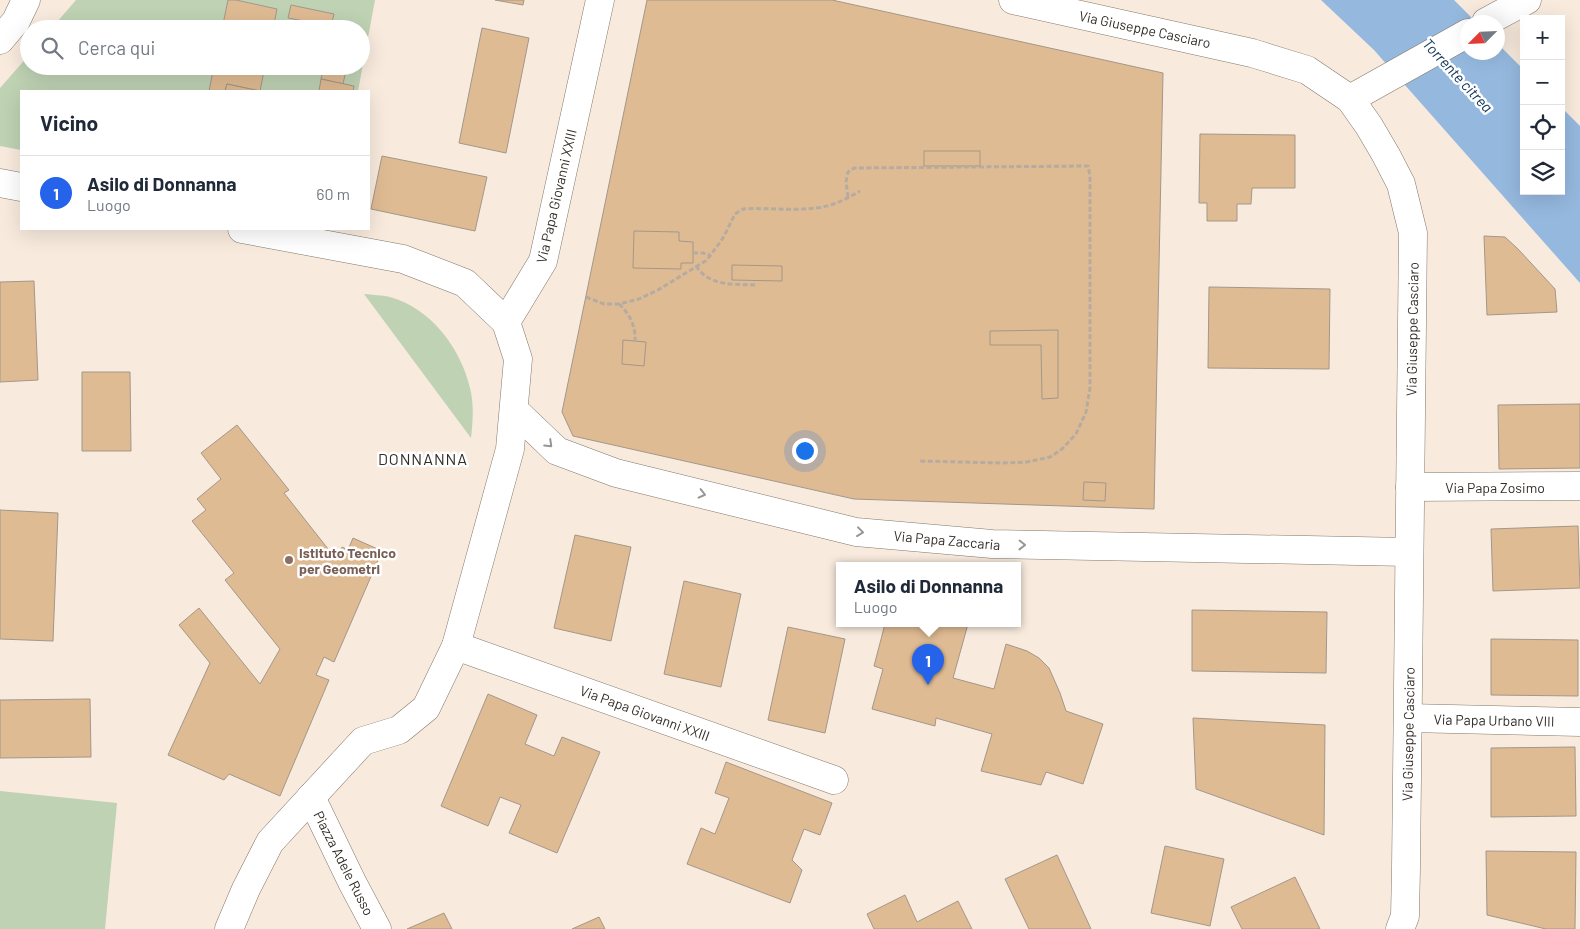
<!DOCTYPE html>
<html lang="it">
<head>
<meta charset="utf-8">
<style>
	:root { --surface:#fff; --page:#f6f6f7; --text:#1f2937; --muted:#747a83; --line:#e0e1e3; --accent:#2563eb }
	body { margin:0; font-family:Barlow,sans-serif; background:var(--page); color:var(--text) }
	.controls { position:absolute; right:15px; top:15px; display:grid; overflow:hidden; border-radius:0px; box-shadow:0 5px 20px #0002 }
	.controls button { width:45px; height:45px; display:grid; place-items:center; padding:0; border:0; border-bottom:1px solid var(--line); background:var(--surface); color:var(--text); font:25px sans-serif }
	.compass { position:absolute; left:1460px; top:15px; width:45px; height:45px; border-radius:50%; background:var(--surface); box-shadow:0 5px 20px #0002; rotate:246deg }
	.you { position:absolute; left:804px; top:450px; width:18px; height:18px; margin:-12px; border:4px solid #fff; border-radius:50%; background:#1a73e8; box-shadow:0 0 0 8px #1a73e833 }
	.badge { display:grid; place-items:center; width:32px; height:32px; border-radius:50%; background:var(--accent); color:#fff; font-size:16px; font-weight:700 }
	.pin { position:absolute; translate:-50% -41px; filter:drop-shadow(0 1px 2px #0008) }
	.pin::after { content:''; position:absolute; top:26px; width:18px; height:15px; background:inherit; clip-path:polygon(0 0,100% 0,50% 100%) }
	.popup { position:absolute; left:836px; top:562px; width:185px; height:65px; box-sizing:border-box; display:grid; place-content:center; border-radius:0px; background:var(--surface); filter:drop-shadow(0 1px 4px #0005); font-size:16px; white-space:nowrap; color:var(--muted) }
	.popup b { font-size:19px; color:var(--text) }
	.popup::after { content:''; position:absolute; left:50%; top:100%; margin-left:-10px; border:10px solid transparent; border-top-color:var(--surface) }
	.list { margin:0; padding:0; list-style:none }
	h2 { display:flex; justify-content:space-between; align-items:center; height:65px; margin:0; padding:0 20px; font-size:21px }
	h2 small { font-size:16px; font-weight:400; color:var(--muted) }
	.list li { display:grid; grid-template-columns:32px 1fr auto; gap:15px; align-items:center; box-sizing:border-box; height:75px; padding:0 20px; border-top:1px solid var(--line) }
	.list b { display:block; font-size:19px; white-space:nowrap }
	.list p { margin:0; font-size:16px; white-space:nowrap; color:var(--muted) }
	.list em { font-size:16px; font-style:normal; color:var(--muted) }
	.icon { flex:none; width:28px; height:28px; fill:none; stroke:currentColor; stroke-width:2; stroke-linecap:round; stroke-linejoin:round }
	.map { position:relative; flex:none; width:1580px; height:929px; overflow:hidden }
	.search { position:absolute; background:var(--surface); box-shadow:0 5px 20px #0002; left:20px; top:20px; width:350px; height:55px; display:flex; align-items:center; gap:12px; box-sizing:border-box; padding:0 18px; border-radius:28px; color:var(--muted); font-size:19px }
	.panel { position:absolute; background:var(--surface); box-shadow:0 5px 20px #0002; left:20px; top:90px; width:350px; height:140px; border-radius:0px }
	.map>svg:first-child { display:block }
	.green { fill:#bfd2b3 }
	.water { fill:#95b8de }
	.building { fill:#dfbb93; stroke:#a3978a }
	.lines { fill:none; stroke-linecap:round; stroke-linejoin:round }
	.minor-casing { stroke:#83786b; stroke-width:29 }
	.path { stroke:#b6aba1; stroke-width:3; stroke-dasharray:5 2.5; stroke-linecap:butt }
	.minor { stroke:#fff; stroke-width:28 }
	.oneway { stroke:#989694 }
	.education-dot { fill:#8d6e63; stroke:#fff; stroke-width:2 }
	.labels { text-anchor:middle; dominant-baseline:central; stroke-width:5; stroke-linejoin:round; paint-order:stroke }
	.street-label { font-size:14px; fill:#322d28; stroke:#fff }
	.education-label { font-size:14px; font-weight:bold; fill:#785e54; stroke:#fff; text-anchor:start }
	.water-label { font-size:15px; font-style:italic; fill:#0a3055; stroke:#fff }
	.quarter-label { font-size:16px; letter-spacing:1px; fill:#322d28; stroke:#fff }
</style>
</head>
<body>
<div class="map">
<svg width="1580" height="929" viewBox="0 0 1580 929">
	<rect width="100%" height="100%" fill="#f8eadd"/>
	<g class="green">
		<polygon points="76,0 375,0 358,91 21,91 21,150 0,146 0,88 29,55 29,66 361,66 361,29 51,29"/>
		<path d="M364 294C372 295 382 295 390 297 431 308 461 349 470 388 474 404 473 421 471 438Z"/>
		<polygon points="0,791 117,803 105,929 0,929"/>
	</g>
	<polygon class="water" points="1321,0 1454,0 1476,22 1468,22 1468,52 1498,52 1498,44 1524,70 1524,191 1561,191 1561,107 1580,126 1580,283 1374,50"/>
	<g class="building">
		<polygon points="228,0 236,0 277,9 273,29 222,29"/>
		<polygon points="495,0 524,0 523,5"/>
		<polygon points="647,0 832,0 1163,73 1154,509 854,499 573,436 562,412"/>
		<polygon points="291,5 334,14 331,26 288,18"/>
		<polygon points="482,28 529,38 506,153 459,143"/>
		<polygon points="214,66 265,66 260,91 227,84 225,91 209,91"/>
		<polygon points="324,66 347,66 343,84 321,79"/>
		<polygon points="321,79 354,86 353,91 319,91"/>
		<polygon points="227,84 260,91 261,91 225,91"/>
		<polygon points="1200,134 1295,135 1295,188 1252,188 1251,204 1237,204 1237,221 1207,221 1207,203 1199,203"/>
		<rect x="924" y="151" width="56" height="15"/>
		<polygon points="382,156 487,177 475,231 371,209"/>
		<polygon points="634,231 679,232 679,241 693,242 693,263 681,263 681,269 633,268"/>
		<polygon points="1484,236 1505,237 1518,249 1555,289 1557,312 1487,315"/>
		<polygon points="732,265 782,266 782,281 732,280"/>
		<polygon points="34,281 38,380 0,382 0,282"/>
		<polygon points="1209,287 1330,289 1329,369 1208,368"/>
		<polygon points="1058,330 1058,398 1042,399 1041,345 990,345 990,331"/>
		<polygon points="623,340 646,342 644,366 622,364"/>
		<polygon points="82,372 130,372 131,451 82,451"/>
		<polygon points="1580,404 1580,468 1499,469 1498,405"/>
		<polygon points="237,425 289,490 284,493 336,559 342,547 348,550 353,538 382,551 334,662 324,657 316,675 329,680 280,796 229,774 224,780 168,755 210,663 179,625 199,608 260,684 280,649 225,580 234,573 192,521 206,510 197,499 221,479 201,453"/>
		<polygon points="1084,482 1106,483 1105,501 1083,500"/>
		<polygon points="0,510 58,513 53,641 0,639"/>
		<polygon points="1578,526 1580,588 1493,591 1491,529"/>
		<polygon points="575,535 631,547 611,641 554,628"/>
		<polygon points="684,581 741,594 721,687 664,674"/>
		<polygon points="1192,610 1327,612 1326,673 1192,671"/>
		<polygon points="885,624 968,624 953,678 994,689 1006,644 1027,651 1039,658 1049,668 1060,693 1066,711 1103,724 1083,784 1046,772 1041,785 981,771 992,734 936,718 935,726 872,709 883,669 874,666"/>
		<polygon points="788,627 845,639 825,733 768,720"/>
		<polygon points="1491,639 1578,640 1578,696 1491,695"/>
		<polygon points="488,694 537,715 525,744 554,756 562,737 600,752 557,853 509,833 521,805 500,797 488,826 441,806"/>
		<polygon points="90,699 91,757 0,758 0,700"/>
		<polygon points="1193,718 1325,725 1324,835 1196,789"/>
		<polygon points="1575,747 1576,816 1491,817 1491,748"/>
		<polygon points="726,762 832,803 820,835 804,829 792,860 802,870 790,903 687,864 701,828 715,834 729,798 715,793"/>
		<polygon points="1165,846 1224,859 1210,926 1151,913"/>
		<polygon points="1486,851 1576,852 1575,929 1546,929 1487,915"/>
		<polygon points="1057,855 1091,929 1029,929 1005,879"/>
		<polygon points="1295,877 1320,929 1242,929 1231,907"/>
		<polygon points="905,895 917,922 958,901 972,929 874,929 867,914"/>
		<polygon points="444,913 452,929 407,929"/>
		<polygon points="599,917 605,929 572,929"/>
	</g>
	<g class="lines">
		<defs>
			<g id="minor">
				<polyline points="1013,0 1252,53 1307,70 1350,99 1369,126 1386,155 1401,184 1413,233 1406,868 1405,916 1400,929"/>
				<polyline points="1486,22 1527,0"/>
				<polyline points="0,40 16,21 26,0"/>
				<polyline points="1350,99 1468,33"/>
				<polyline points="0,183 21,187"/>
				<polyline points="242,229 403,259 465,283 506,322"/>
				<polyline points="514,410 557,451 616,473 856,532 992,544 1408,552"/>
				<polyline points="1410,487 1580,486"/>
				<polyline points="456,646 834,780"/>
				<polyline points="1408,718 1580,722"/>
				<polyline points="311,797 352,882 377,929"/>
				<polyline points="229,929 246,889 270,842 363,741 399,730 426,708 456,646 510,449 518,359 506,322 543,261 600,0"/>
			</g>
		</defs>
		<use href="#minor" class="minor-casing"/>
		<g class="path">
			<polyline points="848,197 846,182 848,172 854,168 1088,166 1090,176 1090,388 1086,412 1076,434 1062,449 1050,457 1027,462 1003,463 920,461"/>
			<polyline points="693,253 703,253 710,255"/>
			<path d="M696 266C710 287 734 284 756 285"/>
			<path d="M586 297 604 304H619L639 299 658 290 707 260 723 238 735 214 743 209C772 207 812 214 839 202 846 199 853 195 860 191"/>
			<path d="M619 304C630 314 636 327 635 341"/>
		</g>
		<use href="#minor" class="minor"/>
	</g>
	<defs><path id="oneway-chevron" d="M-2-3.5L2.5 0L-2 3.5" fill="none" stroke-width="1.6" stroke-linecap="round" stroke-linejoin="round" transform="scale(1.25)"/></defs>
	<g class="oneway">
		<use href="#oneway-chevron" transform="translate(549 444) rotate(44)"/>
		<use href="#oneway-chevron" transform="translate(702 494) rotate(14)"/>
		<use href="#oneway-chevron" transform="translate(860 532) rotate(7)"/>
		<use href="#oneway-chevron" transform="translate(1022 545) rotate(1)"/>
	</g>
	<circle class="education-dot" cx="289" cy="560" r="5"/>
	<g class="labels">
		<g class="street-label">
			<text transform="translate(1145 29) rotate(12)">Via Giuseppe Casciaro</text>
			<text transform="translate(556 196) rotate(-77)">Via Papa Giovanni XXIII</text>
			<text transform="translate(1412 329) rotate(-89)">Via Giuseppe Casciaro</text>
			<text x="1495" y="487">Via Papa Zosimo</text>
			<text transform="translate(947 540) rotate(5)">Via Papa Zaccaria</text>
			<text transform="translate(645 713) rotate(20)">Via Papa Giovanni XXIII</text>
			<text transform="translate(1494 720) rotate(1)">Via Papa Urbano VIII</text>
			<text transform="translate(1408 734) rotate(-89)">Via Giuseppe Casciaro</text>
			<text transform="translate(344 863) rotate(63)">Piazza Adele Russo</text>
		</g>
		<g class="education-label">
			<text x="299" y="552">Istituto Tecnico<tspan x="299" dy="16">per Geometri</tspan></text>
		</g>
		<g class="water-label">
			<text transform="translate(1458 75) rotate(47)">Torrente citrea</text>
		</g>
		<g class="quarter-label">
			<text x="423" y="458">DONNANNA</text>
		</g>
	</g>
</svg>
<div class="controls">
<button>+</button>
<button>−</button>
<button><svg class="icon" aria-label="locate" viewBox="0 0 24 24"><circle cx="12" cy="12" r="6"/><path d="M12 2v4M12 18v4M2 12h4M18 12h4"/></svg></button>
<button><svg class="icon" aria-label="layers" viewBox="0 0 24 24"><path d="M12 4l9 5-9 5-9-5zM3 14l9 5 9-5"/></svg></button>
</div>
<svg class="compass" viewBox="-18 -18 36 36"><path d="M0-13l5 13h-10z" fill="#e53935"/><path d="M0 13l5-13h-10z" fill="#747a83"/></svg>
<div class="you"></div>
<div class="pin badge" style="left:928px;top:685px">1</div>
<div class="popup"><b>Asilo di Donnanna</b>Luogo</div>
<div class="search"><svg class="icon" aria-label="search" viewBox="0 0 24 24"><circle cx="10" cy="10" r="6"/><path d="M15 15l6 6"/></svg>Cerca qui</div>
<section class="panel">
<h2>Vicino<small></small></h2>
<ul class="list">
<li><span class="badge">1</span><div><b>Asilo di Donnanna</b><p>Luogo</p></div><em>60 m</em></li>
</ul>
</section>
</div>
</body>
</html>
